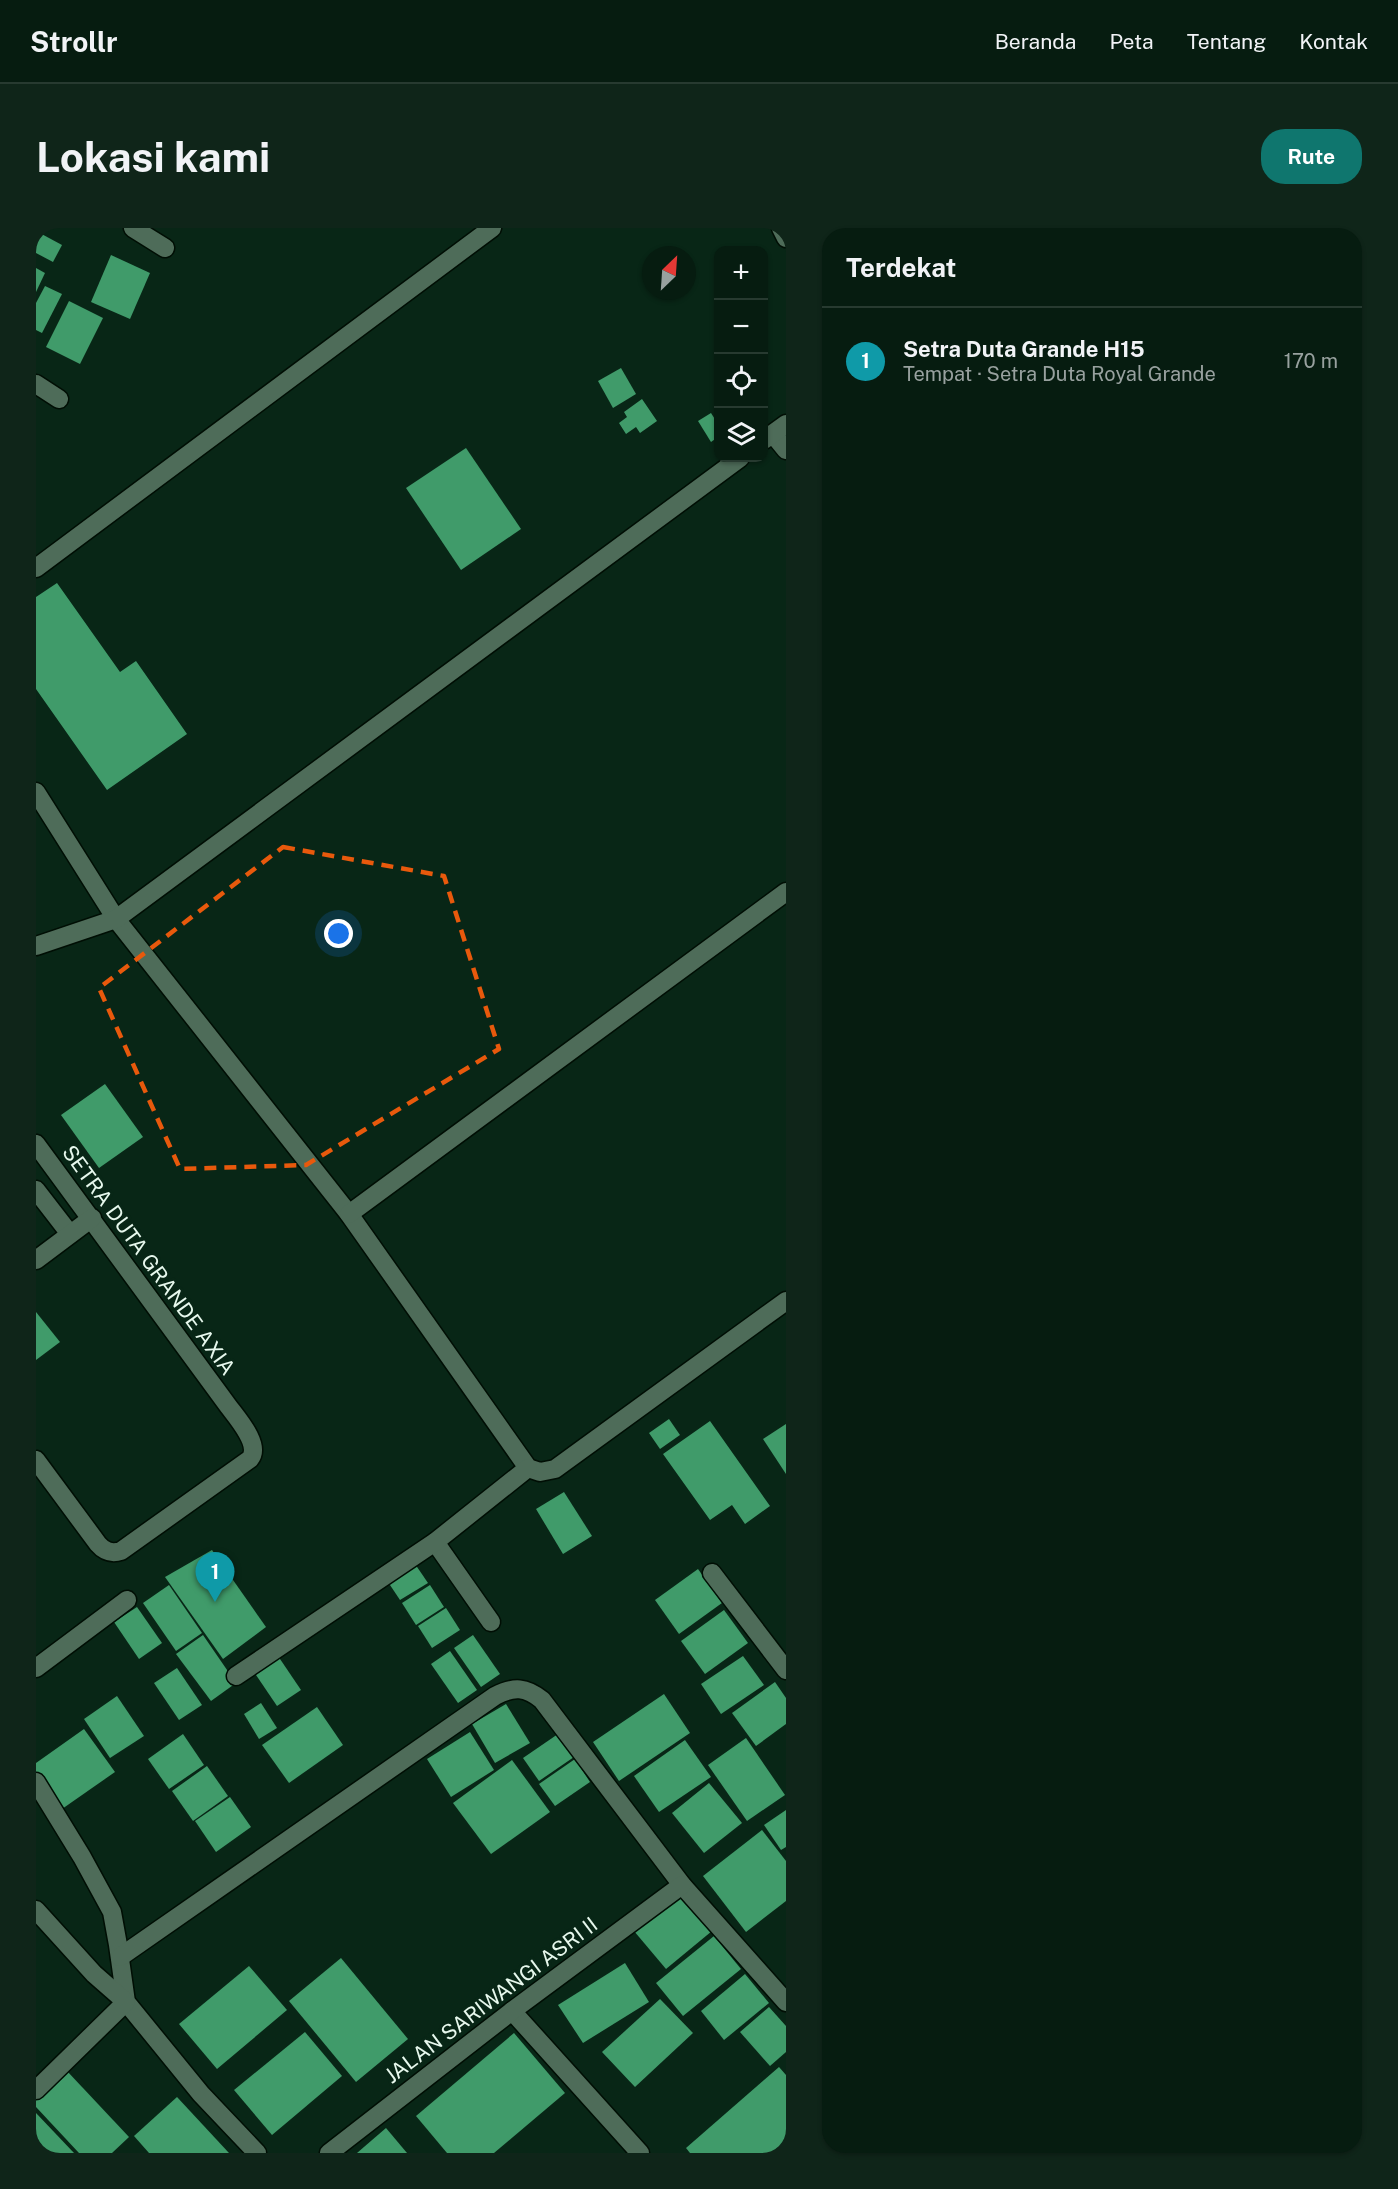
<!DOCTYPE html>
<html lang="id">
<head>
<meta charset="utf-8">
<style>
	:root { --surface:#061c10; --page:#0f2519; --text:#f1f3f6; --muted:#98a19f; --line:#273a30; --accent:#0f766e }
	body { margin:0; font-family:"Public Sans",sans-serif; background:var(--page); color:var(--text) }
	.controls { position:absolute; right:18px; top:18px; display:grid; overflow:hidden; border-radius:12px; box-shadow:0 2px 4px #0004 }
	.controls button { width:54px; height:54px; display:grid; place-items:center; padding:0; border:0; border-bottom:2px solid var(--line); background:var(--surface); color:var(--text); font:30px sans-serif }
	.compass { position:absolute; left:606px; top:18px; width:54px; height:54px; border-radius:50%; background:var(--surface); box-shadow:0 2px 4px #0004; rotate:25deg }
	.you { position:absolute; left:303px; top:706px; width:21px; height:21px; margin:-15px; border:4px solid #fff; border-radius:50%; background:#1a73e8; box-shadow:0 0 0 9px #1a73e833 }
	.badge { display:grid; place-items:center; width:39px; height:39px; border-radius:50%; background:var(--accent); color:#fff; font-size:20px; font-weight:700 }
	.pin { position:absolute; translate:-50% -50px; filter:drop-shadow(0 2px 3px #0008) }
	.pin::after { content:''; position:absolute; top:32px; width:21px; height:18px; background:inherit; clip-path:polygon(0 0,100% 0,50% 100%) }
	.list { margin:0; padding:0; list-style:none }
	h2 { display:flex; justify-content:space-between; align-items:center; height:78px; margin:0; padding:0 24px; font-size:26px }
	h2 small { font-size:20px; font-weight:400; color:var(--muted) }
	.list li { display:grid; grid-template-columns:39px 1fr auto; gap:18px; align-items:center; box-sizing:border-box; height:108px; padding:0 24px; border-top:2px solid var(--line) }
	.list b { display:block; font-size:22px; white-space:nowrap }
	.list p { margin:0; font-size:20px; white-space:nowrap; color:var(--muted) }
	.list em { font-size:20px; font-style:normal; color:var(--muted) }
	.icon { flex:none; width:33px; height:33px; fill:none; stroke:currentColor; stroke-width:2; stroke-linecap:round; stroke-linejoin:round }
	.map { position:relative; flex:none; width:750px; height:1925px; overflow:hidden; border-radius:24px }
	header { display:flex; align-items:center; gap:36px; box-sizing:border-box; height:84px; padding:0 30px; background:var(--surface); border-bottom:2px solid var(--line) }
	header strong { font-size:28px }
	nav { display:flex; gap:33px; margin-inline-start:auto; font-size:21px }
	.intro { display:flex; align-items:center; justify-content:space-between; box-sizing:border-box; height:144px; padding:0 36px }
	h1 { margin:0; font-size:42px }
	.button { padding:15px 27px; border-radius:24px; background:var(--accent); color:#fff; font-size:21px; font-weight:700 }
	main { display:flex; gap:36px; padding:0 36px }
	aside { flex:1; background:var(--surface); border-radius:24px; box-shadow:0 2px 4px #0004 }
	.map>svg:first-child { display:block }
	.building { fill:#409b6a }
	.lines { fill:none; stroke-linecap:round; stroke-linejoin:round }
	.minor-casing { stroke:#000e04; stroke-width:21 }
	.minor { stroke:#4e6c59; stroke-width:18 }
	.marked { fill:none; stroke:#e8590c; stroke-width:4.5; stroke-dasharray:12 8; stroke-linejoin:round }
	.labels { text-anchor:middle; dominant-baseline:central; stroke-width:6; stroke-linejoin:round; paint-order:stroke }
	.street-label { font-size:21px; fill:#e7f8ed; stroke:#082616 }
</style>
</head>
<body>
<header>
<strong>Strollr</strong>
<nav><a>Beranda</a><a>Peta</a><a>Tentang</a><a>Kontak</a></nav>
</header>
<div class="intro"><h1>Lokasi kami</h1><a class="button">Rute</a></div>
<main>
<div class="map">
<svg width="750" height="1925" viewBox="0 0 750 1925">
	<rect width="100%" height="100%" fill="#082616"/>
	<g class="building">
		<polygon points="0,3 26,17 17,34 0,25"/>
		<polygon points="75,27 114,45 94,91 55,74"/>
		<polygon points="0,40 9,45 0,64"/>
		<polygon points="9,58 26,66 6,105 0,102 0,75"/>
		<polygon points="33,73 67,90 44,136 10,119"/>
		<polygon points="585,140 600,166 577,180 562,153"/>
		<polygon points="606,171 621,193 604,205 600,199 590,206 583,195 591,189 588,184"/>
		<polygon points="675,185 682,196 682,209 675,214 662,193"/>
		<polygon points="430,220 485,301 425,342 370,260"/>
		<polygon points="21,355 84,444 100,433 151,506 71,562 0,461 0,369"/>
		<polygon points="69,856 107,909 63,940 25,887"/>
		<polygon points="0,1084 24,1114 0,1132"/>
		<polygon points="633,1191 644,1207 624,1221 613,1205"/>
		<polygon points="674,1193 734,1278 709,1296 696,1277 674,1292 627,1226"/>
		<polygon points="750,1196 750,1246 727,1211"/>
		<polygon points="528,1264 556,1308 527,1326 500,1281"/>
		<polygon points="176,1322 230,1399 187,1431 129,1349"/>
		<polygon points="377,1333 392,1355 364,1372 350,1351"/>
		<polygon points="662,1341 686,1375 643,1406 619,1372"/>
		<polygon points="133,1357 166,1405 140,1423 107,1375"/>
		<polygon points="394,1357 408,1379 380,1397 366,1375"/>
		<polygon points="101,1379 126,1415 103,1431 78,1394"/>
		<polygon points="410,1380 424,1402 396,1420 382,1398"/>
		<polygon points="688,1382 712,1415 669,1446 645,1413"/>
		<polygon points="167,1407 200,1455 175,1473 140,1426"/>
		<polygon points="437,1407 464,1446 445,1459 418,1420"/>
		<polygon points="414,1423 441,1462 422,1475 395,1436"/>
		<polygon points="242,1428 265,1462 241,1478 218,1444"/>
		<polygon points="707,1428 728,1457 685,1486 665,1456"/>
		<polygon points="141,1440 166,1477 143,1492 118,1455"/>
		<polygon points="739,1454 750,1470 750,1496 720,1518 696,1485"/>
		<polygon points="628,1466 654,1505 583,1553 557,1514"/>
		<polygon points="81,1468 108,1508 74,1530 48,1491"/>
		<polygon points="225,1475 241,1500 223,1511 208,1486"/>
		<polygon points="470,1476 494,1515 459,1535 436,1496"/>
		<polygon points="281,1479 307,1517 253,1555 226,1517"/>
		<polygon points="48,1501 79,1544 26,1581 0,1544 0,1535"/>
		<polygon points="434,1504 458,1542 415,1569 391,1531"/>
		<polygon points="147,1506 168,1537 133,1561 112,1531"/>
		<polygon points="522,1506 538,1529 503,1553 487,1530"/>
		<polygon points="710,1510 749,1567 711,1593 672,1537"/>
		<polygon points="649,1512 675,1549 623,1584 598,1548"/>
		<polygon points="539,1531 554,1554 519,1578 503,1556"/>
		<polygon points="476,1532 514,1584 455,1626 417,1575"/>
		<polygon points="171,1538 192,1568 157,1593 136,1563"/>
		<polygon points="673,1555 706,1595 668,1625 636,1585"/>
		<polygon points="194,1569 215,1599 180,1624 159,1593"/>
		<polygon points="750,1582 750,1619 745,1622 728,1597"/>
		<polygon points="726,1602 750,1633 750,1673 710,1704 667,1648"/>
		<polygon points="644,1665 676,1703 630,1741 598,1703"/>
		<polygon points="678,1708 705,1741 647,1788 620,1755"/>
		<polygon points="305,1730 372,1811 320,1854 253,1773"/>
		<polygon points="589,1735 613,1774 547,1815 522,1777"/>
		<polygon points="213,1738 251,1782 181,1841 143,1796"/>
		<polygon points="709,1746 733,1775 688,1812 665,1783"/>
		<polygon points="624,1771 657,1805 599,1859 566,1824"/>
		<polygon points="733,1779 750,1798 750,1824 734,1838 704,1804"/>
		<polygon points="269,1804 306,1848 236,1907 198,1862"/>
		<polygon points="478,1805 529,1865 458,1925 411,1925 380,1888"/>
		<polygon points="743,1839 750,1847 750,1921 746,1925 654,1925 650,1920"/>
		<polygon points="31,1843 93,1909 76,1925 43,1925 0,1879 0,1872"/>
		<polygon points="141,1869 193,1925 113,1925 98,1908"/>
		<polygon points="0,1885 38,1925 0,1925"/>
		<polygon points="350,1900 371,1925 321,1925"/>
	</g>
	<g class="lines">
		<defs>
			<g id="minor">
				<polyline points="97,0 129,20"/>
				<polyline points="745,0 750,10"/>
				<polyline points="0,156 23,171"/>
				<polyline points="737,206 750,222"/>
				<polyline points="728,212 750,196"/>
				<polyline points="0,340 456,0"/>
				<polyline points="0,564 80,691 313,986 492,1240 504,1244 519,1241 750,1073"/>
				<polyline points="0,718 80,691 704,230"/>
				<path d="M0 916 190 1175C199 1188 226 1216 214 1231L85 1323C75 1326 68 1323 62 1316L0 1232"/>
				<polyline points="0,962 34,1006"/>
				<polyline points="313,986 750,664"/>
				<polyline points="0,1032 56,990"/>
				<polyline points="399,1314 455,1394"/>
				<polyline points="676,1345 750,1442"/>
				<polyline points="0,1440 91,1372"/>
				<polyline points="200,1448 399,1314 492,1240"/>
				<polyline points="0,1554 46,1629 76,1684 82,1717 90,1774 165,1866 221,1925"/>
				<polyline points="0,1682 58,1746 90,1774 0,1862"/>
				<path d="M84 1729 459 1468C478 1458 490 1459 506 1472L646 1657 750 1774"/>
				<polyline points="476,1783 604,1925"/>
				<polyline points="293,1925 476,1783 646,1657"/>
			</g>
		</defs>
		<use href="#minor" class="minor-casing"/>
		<use href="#minor" class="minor"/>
	</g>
	<path class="marked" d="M247 619 408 648 463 821 270 937 144 941 63 760Z"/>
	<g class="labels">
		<g class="street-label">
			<text transform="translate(113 1032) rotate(54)">SETRA DUTA GRANDE AXIA</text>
			<text transform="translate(455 1772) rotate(-37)">JALAN SARIWANGI ASRI II</text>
		</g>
	</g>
</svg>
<div class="controls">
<button>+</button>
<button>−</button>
<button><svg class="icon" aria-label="locate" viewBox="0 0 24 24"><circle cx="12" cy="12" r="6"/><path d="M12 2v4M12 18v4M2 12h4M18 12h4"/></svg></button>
<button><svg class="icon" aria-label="layers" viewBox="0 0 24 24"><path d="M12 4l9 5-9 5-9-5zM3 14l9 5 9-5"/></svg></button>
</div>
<svg class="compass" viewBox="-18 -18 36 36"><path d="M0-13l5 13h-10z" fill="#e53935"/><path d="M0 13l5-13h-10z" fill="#98a19f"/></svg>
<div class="you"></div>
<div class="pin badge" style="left:179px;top:1374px;background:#0f9aa8">1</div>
</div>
<aside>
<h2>Terdekat<small></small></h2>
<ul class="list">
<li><span class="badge" style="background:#0f9aa8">1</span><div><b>Setra Duta Grande H15</b><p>Tempat · Setra Duta Royal Grande</p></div><em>170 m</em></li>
</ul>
</aside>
</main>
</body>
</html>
